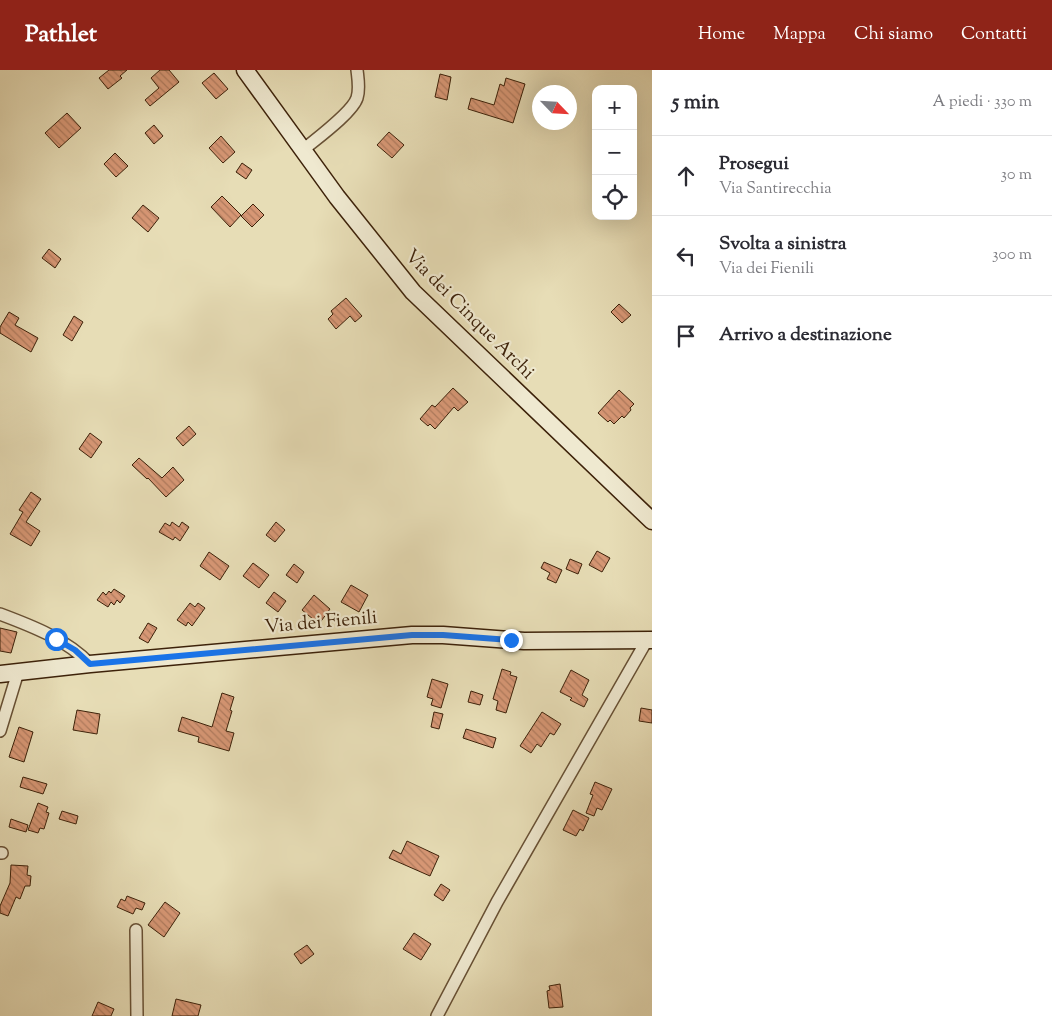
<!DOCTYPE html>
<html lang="it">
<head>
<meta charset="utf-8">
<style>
	:root { --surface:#fff; --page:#f2f2f3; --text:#2b2b33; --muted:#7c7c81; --line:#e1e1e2; --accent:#8f2418 }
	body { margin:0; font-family:"Sorts Mill Goudy",serif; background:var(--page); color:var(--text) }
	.controls { position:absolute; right:15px; top:15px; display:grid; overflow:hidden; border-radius:10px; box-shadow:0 5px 20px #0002 }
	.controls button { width:45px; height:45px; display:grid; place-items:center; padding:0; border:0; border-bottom:1px solid var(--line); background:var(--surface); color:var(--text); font:25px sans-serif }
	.compass { position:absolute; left:532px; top:15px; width:45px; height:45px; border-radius:50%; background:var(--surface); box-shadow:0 5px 20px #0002; rotate:115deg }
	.stop { position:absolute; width:15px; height:15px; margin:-11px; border:4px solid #1a73e8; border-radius:50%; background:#fff }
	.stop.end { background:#1a73e8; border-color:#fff; box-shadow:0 1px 5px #0008 }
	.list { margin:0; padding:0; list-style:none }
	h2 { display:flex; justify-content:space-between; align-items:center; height:65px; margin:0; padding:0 20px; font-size:21px }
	h2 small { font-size:16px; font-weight:400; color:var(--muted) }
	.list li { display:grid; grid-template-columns:32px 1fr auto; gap:15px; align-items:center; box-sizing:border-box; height:80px; padding:0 20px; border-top:1px solid var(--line) }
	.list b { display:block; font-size:19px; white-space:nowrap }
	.list p { margin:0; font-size:16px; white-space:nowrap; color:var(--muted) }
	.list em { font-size:16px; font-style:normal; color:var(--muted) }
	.icon { flex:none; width:28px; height:28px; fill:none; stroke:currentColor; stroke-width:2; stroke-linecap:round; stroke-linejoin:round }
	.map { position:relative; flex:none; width:652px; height:946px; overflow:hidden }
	header { display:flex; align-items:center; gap:30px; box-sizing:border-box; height:70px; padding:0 25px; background:var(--accent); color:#fff }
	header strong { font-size:24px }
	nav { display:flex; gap:28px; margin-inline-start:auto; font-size:18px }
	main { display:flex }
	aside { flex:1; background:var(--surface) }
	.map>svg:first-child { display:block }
	.building { fill:url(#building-back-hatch); stroke:#3d220a }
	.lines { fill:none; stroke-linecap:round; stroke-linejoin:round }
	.street-casing { stroke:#685135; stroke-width:14 }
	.secondary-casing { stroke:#3d220a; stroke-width:19 }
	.street { stroke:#efe9d0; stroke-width:11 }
	.secondary { stroke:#efe9d0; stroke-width:16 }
	.route { stroke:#1a73e8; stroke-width:6 }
	.labels { text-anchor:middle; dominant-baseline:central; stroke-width:4.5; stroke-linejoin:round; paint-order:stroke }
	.street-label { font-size:19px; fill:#3d220a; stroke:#efe9d0 }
</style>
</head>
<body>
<header>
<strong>Pathlet</strong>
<nav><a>Home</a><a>Mappa</a><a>Chi siamo</a><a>Contatti</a></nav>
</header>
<main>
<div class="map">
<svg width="652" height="946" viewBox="0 0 652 946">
	<defs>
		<pattern id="building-back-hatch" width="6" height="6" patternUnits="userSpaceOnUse" patternTransform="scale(1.25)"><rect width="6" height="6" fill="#d79775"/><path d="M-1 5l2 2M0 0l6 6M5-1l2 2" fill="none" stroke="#b07b5e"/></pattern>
	</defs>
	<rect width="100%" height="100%" fill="#e7ddb6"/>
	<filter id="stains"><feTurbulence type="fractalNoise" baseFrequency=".004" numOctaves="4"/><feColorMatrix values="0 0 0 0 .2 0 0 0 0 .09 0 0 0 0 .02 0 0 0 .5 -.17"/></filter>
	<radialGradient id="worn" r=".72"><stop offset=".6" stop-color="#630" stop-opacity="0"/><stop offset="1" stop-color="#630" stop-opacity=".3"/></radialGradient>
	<g class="building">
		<polygon points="109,0 127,0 120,6 122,8 108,19 99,8"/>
		<polygon points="160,0 169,0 179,12 150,36 145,30 159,18 151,8"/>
		<polygon points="214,3 228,19 216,29 202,13"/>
		<polygon points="440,4 451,7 447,30 435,27"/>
		<polygon points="506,8 525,14 513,53 468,39 471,28 494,35 500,14 504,16"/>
		<polygon points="67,43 81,58 59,78 45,63"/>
		<polygon points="154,55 163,66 154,74 145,63"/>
		<polygon points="389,62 404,75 392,88 377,75"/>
		<polygon points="221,66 235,82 223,93 209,78"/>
		<polygon points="115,83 128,96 116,107 104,94"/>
		<polygon points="242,93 252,100 246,109 236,102"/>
		<polygon points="222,126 241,145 230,157 211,137"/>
		<polygon points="253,134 264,145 252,157 241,146"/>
		<polygon points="143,135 159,148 148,162 132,148"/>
		<polygon points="49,179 61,189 55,198 42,188"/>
		<polygon points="346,228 362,246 355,252 350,246 336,259 328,249 333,244 331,241"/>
		<polygon points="619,234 631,245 622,253 611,242"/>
		<polygon points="9,242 19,248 15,255 38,268 31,282 0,263 0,257"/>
		<polygon points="74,246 83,252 72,271 63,265"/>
		<polygon points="453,318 468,332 458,341 454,337 435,359 430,354 428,356 420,349 432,335 435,337"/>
		<polygon points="619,320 634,334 630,338 631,340 624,348 622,346 614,354 610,350 608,352 598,343"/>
		<polygon points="189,356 196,364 183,376 176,368"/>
		<polygon points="90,363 102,372 91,388 79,379"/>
		<polygon points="139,388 162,408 173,397 184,410 166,427 148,408 147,409 132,395"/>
		<polygon points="31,422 41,429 26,452 40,461 31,476 10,464 23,442 19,440"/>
		<polygon points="172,452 179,457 182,452 189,457 180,471 175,467 173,470 159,462 165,453 170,456"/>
		<polygon points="276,452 285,460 275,472 266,465"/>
		<polygon points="597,481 610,488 602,502 589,495"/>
		<polygon points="209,482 229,496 220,510 200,496"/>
		<polygon points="570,489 582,494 578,504 566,499"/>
		<polygon points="544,492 562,500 556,513 547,509 550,503 541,498"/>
		<polygon points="253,493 269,505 259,518 243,506"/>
		<polygon points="294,494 304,502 297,513 286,505"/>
		<polygon points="351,515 368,525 359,542 341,532"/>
		<polygon points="114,519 125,526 120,533 117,530 114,535 111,532 108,537 97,530 103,522 106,525 109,521 111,523"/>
		<polygon points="274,522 286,531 278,542 266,533"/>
		<polygon points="314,525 330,539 319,554 302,540"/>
		<polygon points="190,533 195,537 198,533 205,538 192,556 188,552 186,556 177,550"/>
		<polygon points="148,553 157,558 148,573 139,568"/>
		<polygon points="0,558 17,562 11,583 0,581"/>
		<polygon points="502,599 511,602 510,605 517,607 506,643 496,640 498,631 493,629"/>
		<polygon points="571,600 589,610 582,625 588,629 584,637 570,630 572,628 560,622"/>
		<polygon points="432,609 448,614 441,638 431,635 433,629 427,627"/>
		<polygon points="471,621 483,625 480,635 468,632"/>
		<polygon points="222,623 234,627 230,640 232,641 226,661 234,663 229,681 198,672 199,667 178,661 182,647 212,657"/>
		<polygon points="641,638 652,640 652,653 639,651"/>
		<polygon points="77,640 100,644 97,664 73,660"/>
		<polygon points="434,642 443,644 439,659 431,657"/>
		<polygon points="542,642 561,654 554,665 550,663 541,677 537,674 531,683 520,676"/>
		<polygon points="19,657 33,662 24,692 9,687"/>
		<polygon points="466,659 496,668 493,678 463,668"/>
		<polygon points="23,707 47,714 43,724 20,717"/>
		<polygon points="595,712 612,719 602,740 597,738 594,746 586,743 593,725 590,724"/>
		<polygon points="38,733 48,737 46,742 49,743 44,759 40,758 38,763 28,760"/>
		<polygon points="573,740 589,748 583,761 580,759 576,766 563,760"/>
		<polygon points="62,741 78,746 76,754 59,749"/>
		<polygon points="11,749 28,755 26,762 9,757"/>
		<polygon points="407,771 439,786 430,806 389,788 393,780 401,784"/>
		<polygon points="11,795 28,796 27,805 31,806 30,816 25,816 20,829 16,827 8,846 0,843 0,836 10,813"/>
		<polygon points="441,814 450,820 443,831 434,825"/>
		<polygon points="127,826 145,833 142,840 136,838 133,844 117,837 121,829 125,831"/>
		<polygon points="165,832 180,843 164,867 148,855"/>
		<polygon points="414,863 431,874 421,890 403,879"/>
		<polygon points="307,875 314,884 301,894 294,884"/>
		<polygon points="560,914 563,937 549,938 547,921 550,920 549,916"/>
		<polygon points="176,929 201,935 198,946 172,946"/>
		<polygon points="98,932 114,939 111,946 92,946"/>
	</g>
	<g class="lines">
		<defs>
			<g id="street">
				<path d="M303 80C316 69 352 43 357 28 360 19 358 9 357 0"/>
				<path d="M0 544C32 556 66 569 90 594"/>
				<polyline points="0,661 18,602"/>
				<polyline points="0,783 2,783"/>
				<polyline points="136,860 137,946"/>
				<polyline points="437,946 497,832 647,570"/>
			</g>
			<g id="secondary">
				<polyline points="245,0 337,127 413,222 652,451"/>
				<polyline points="0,604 90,594 412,565 443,565 524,571 652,570"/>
			</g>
		</defs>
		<use href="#street" class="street-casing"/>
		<use href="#secondary" class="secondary-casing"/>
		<use href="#street" class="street"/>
		<use href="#secondary" class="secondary"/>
	</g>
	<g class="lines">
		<polyline class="route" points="56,569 75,580 90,594 412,565 443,565 511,570"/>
	</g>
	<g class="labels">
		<g class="street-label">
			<text transform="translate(469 245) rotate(45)">Via dei Cinque Archi</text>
			<text transform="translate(321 553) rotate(-5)">Via dei Fienili</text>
		</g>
	</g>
	<rect width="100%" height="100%" filter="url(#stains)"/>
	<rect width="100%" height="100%" fill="url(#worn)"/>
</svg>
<div class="controls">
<button>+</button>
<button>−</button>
<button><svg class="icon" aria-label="locate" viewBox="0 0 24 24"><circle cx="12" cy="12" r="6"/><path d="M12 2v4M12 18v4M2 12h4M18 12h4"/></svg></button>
</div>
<svg class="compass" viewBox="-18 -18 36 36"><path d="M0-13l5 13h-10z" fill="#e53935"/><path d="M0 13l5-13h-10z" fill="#7c7c81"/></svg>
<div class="stop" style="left:56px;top:569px"></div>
<div class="stop end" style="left:511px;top:570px"></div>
</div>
<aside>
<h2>5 min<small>A piedi · 330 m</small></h2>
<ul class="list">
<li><svg class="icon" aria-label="ahead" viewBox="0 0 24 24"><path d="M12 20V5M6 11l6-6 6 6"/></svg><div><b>Prosegui</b><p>Via Santirecchia</p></div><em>30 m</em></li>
<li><svg class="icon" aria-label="left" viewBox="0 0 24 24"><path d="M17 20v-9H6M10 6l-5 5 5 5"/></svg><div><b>Svolta a sinistra</b><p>Via dei Fienili</p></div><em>300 m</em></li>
<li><svg class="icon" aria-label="arrive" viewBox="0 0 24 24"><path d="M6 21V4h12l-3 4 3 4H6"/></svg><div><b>Arrivo a destinazione</b></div></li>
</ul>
</aside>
</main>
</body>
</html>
